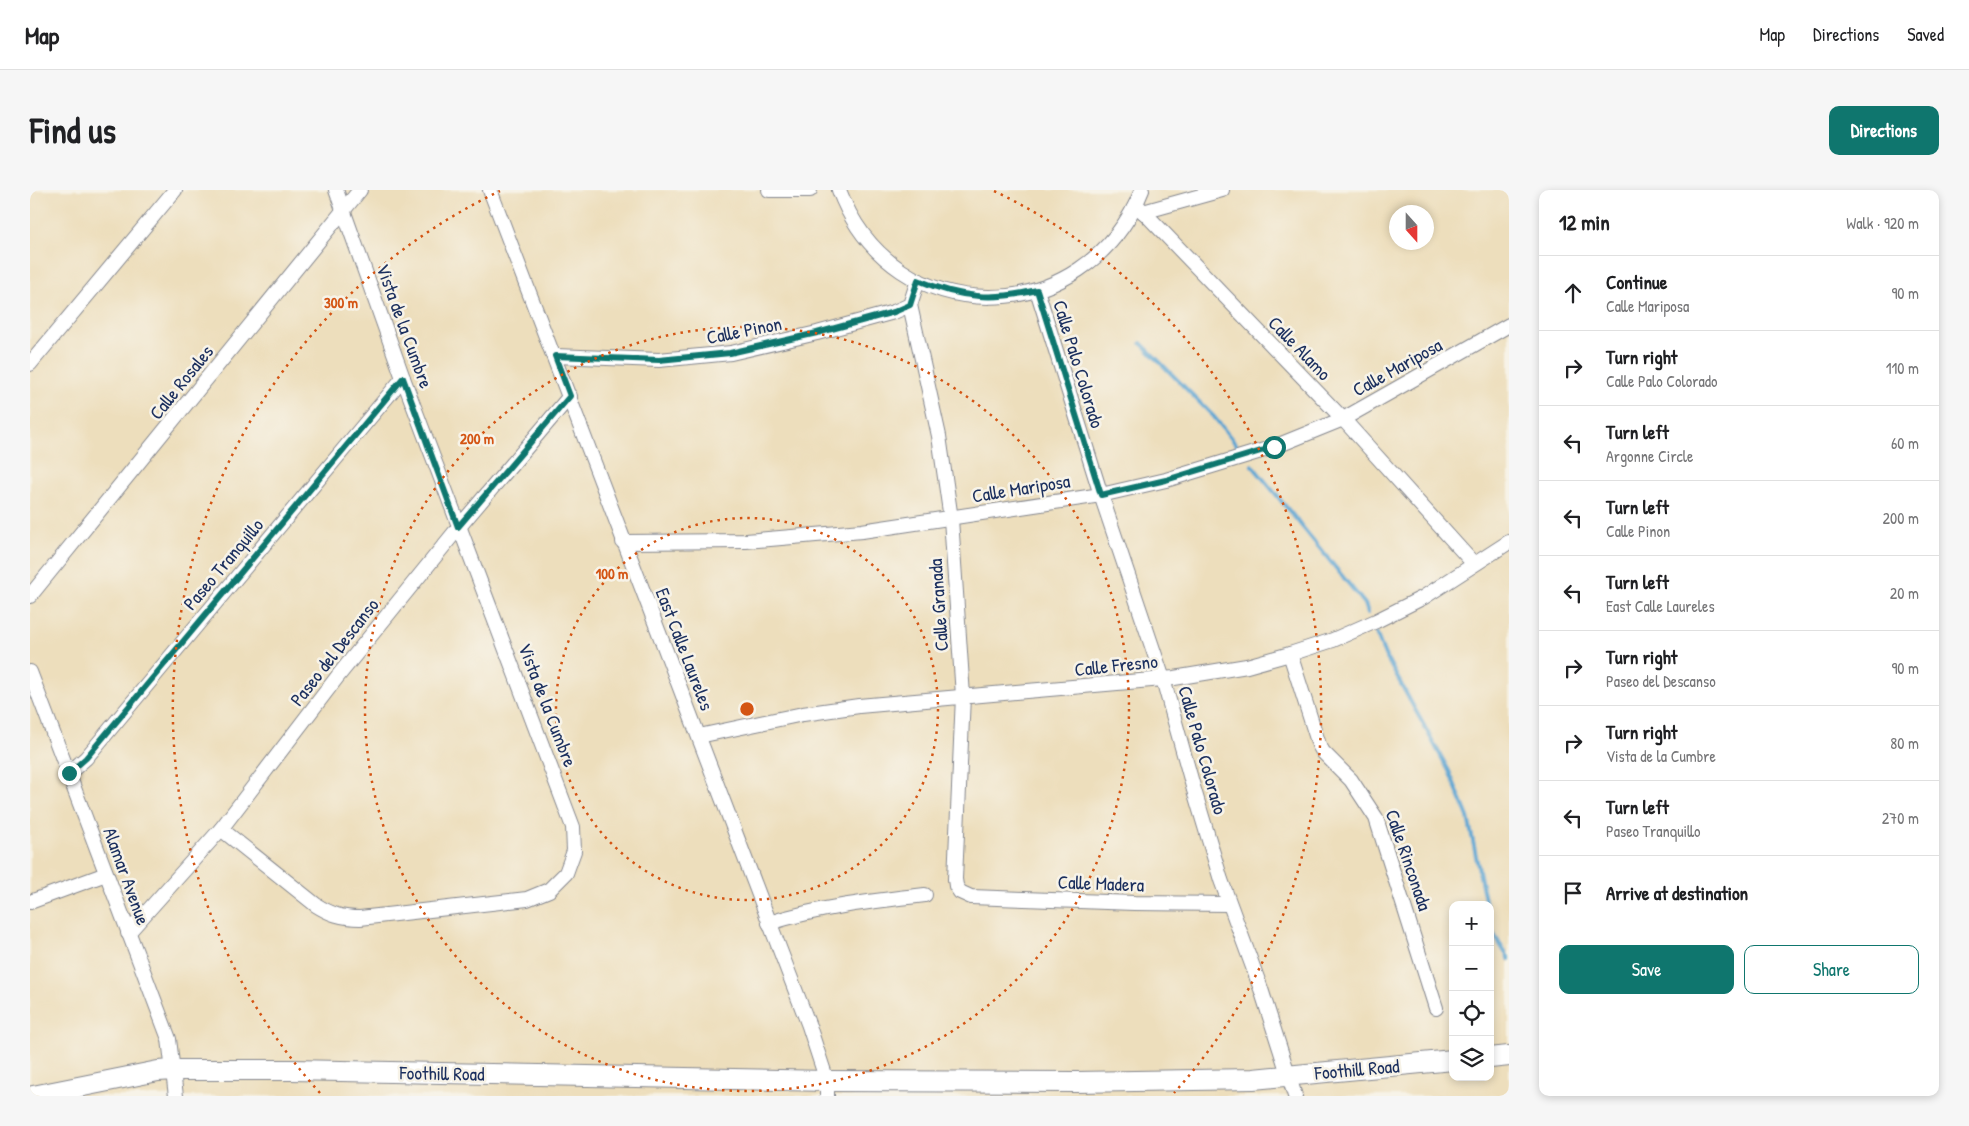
<!DOCTYPE html>
<html lang="en">
<head>
<meta charset="utf-8">
<style>
	:root { --surface:#fff; --page:#f6f6f6; --text:#202124; --muted:#757577; --line:#e0e0e0; --accent:#0f766e }
	body { margin:0; font-family:"Patrick Hand",sans-serif; background:var(--page); color:var(--text) }
	.controls { position:absolute; right:15px; bottom:15px; display:grid; overflow:hidden; border-radius:10px; box-shadow:0 2px 8px #0003 }
	.controls button { width:45px; height:45px; display:grid; place-items:center; padding:0; border:0; border-bottom:1px solid var(--line); background:var(--surface); color:var(--text); font:25px sans-serif }
	.compass { position:absolute; left:1359px; top:15px; width:45px; height:45px; border-radius:50%; background:var(--surface); box-shadow:0 2px 8px #0003; rotate:159deg }
	.stop { position:absolute; width:15px; height:15px; margin:-11px; border:4px solid #0f766e; border-radius:50%; background:#fff }
	.stop.end { background:#0f766e; border-color:#fff; box-shadow:0 1px 5px #0008 }
	.list { margin:0; padding:0; list-style:none }
	h2 { display:flex; justify-content:space-between; align-items:center; height:65px; margin:0; padding:0 20px; font-size:21px }
	h2 small { font-size:16px; font-weight:400; color:var(--muted) }
	.list li { display:grid; grid-template-columns:32px 1fr auto; gap:15px; align-items:center; box-sizing:border-box; height:75px; padding:0 20px; border-top:1px solid var(--line) }
	.list b { display:block; font-size:19px; white-space:nowrap }
	.list p { margin:0; font-size:16px; white-space:nowrap; color:var(--muted) }
	.list em { font-size:16px; font-style:normal; color:var(--muted) }
	.actions { display:flex; gap:10px; padding:15px 20px }
	.actions a { flex:1; padding:11px 0; border:1px solid var(--accent); border-radius:10px; text-align:center; font-size:18px; color:var(--accent) }
	.actions .main { background:var(--accent); color:#fff }
	.icon { flex:none; width:28px; height:28px; fill:none; stroke:currentColor; stroke-width:2; stroke-linecap:round; stroke-linejoin:round }
	.map { position:relative; flex:none; width:1479px; height:906px; overflow:hidden; border-radius:10px }
	header { display:flex; align-items:center; gap:30px; box-sizing:border-box; height:70px; padding:0 25px; background:var(--surface); border-bottom:1px solid var(--line) }
	header strong { font-size:24px }
	nav { display:flex; gap:28px; margin-inline-start:auto; font-size:18px }
	.intro { display:flex; align-items:center; justify-content:space-between; box-sizing:border-box; height:120px; padding:0 30px }
	h1 { margin:0; font-size:35px }
	.button { padding:12px 22px; border-radius:10px; background:var(--accent); color:#fff; font-size:18px; font-weight:700 }
	main { display:flex; gap:30px; padding:0 30px }
	aside { flex:1; background:var(--surface); border-radius:10px; box-shadow:0 2px 8px #0003 }
	.map>svg:first-child { display:block }
	.lines { fill:none; stroke-linecap:round; stroke-linejoin:round }
	.stream { stroke:#5ba4d2; stroke-width:4 }
	.minor-casing { stroke:#84868d; stroke-width:16 }
	.secondary-casing { stroke:#84868d; stroke-width:22 }
	.minor { stroke:#fff; stroke-width:14 }
	.secondary { stroke:#fff; stroke-width:20 }
	.route { stroke:#0f766e; stroke-width:6 }
	.ring { fill:none; stroke:#d45514; stroke-width:2.5; stroke-dasharray:2.5 5 }
	.labels { text-anchor:middle; dominant-baseline:central; stroke-width:5; stroke-linejoin:round; paint-order:stroke }
	.street-label { font-size:19px; fill:#1b2f5e; stroke:#f7f3e8 }
	.centre { fill:#d45514; stroke:#f7f3e8; stroke-width:2.5 }
	.ring-label { font-size:15px; text-anchor:middle; font-weight:bold; fill:#d45514; stroke:#f7f3e8; stroke-width:5; stroke-linejoin:round; paint-order:stroke }
</style>
</head>
<body>
<header>
<strong>Map</strong>
<nav><a>Map</a><a>Directions</a><a>Saved</a></nav>
</header>
<div class="intro"><h1>Find us</h1><a class="button">Directions</a></div>
<main>
<div class="map">
<svg width="1479" height="906" viewBox="0 0 1479 906">
	<rect width="100%" height="100%" fill="#f7f3e8"/>
	<filter id="ink" filterUnits="userSpaceOnUse"><feTurbulence type="fractalNoise" baseFrequency=".02" numOctaves="2"/><feDisplacementMap in="SourceGraphic" scale="10" xChannelSelector="R" yChannelSelector="G"/><feConvolveMatrix kernelMatrix="1 2 1 2 8 2 1 2 1" color-interpolation-filters="sRGB"/></filter>
	<filter id="wash" filterUnits="userSpaceOnUse"><feTurbulence type="fractalNoise" baseFrequency=".0096" numOctaves="4" result="noise"/><feDisplacementMap in="SourceGraphic" scale="20" xChannelSelector="R" yChannelSelector="G"/><feGaussianBlur stdDeviation="1.12" result="paint"/><feColorMatrix in="noise" values="0 0 0 0 0 0 0 0 0 0 0 0 0 0 0 0 0 1.4 0 .05"/><feComposite in="paint" operator="in"/></filter>
	<g filter="url(#wash)">
		<rect width="100%" height="100%" fill="#eddebc"/>
		<g class="lines">
			<g class="stream">
				<polyline points="1111,153 1184,227 1209,258"/>
				<polyline points="1222,275 1335,414 1338,423"/>
				<polyline points="1346,443 1355,465 1419,581 1438,627 1456,715"/>
				<polyline points="1460,738 1479,769"/>
			</g>
		</g>
	</g>
	<g filter="url(#ink)">
		<g class="lines">
			<defs>
				<g id="minor">
					<polyline points="460,0 779,836 797,891 797,906"/>
					<polyline points="739,0 780,0"/>
					<path d="M809 0C863 144 1056 141 1112 0"/>
					<polyline points="1106,14 1313,229 1444,374"/>
					<polyline points="1113,22 1192,0"/>
					<polyline points="1007,100 1071,305 1133,489 1164,600 1191,690 1231,799 1265,906"/>
					<polyline points="880,115 909,246 921,329 933,506 925,689 926,696 930,702 941,707 1104,713 1199,714"/>
					<polyline points="525,166 629,170 701,163 787,143 864,122 880,115 888,90"/>
					<polyline points="0,174 145,0"/>
					<polyline points="593,352 716,351 832,341 1071,305 1136,290 1244,257 1313,229 1479,135"/>
					<polyline points="0,406 330,0"/>
					<polyline points="1260,464 1289,555 1293,562 1321,590 1346,628 1406,818"/>
					<polyline points="0,482 139,849 146,906"/>
					<polyline points="669,546 773,524 829,516 1144,488 1217,476 1260,464 1303,450 1346,431 1394,407 1479,352"/>
					<polyline points="39,583 56,568 373,188"/>
					<path d="M191 639 286 715C300 724 312 728 330 728L497 709 519 700 536 683 544 661 543 637 373 188 306 0"/>
					<polyline points="0,712 76,684"/>
					<path d="M739 733C791 717 842 711 895 705"/>
					<polyline points="98,743 191,639 308,486 429,337 540,206"/>
				</g>
				<g id="secondary">
					<polyline points="1460,868 1479,866"/>
					<polyline points="3,906 128,881 144,880 261,880 797,891 1046,892 1223,889 1423,870"/>
				</g>
			</defs>
			<use href="#minor" class="minor-casing"/>
			<use href="#secondary" class="secondary-casing"/>
			<use href="#minor" class="minor"/>
			<use href="#secondary" class="secondary"/>
		</g>
	</g>
	<g class="lines" filter="url(#ink)">
		<path class="route" d="M39 583 56 568 373 188 428 337 540 206 525 166 629 170 700 163 787 143 864 122 880 115 888 90C930 108 963 111 1007 100L1071 305 1136 290 1244 257"/>
	</g>
	<g class="ring">
		<circle cx="717" cy="519" r="191"/>
		<circle cx="717" cy="519" r="382"/>
		<path d="M290 903A574 574 0 0 1 470 1M964 1A574 574 0 0 1 1144 903"/>
	</g>
	<g class="labels">
		<g class="street-label">
			<text transform="translate(375 136) rotate(70)">Vista de la Cumbre</text>
			<text transform="translate(714 140) rotate(-11)">Calle Pinon</text>
			<text transform="translate(1270 158) rotate(46)">Calle Alamo</text>
			<text transform="translate(1049 174) rotate(73)">Calle Palo Colorado</text>
			<text transform="translate(1367 177) rotate(-29)">Calle Mariposa</text>
			<text transform="translate(151 192) rotate(-51)">Calle Rosales</text>
			<text transform="translate(991 298) rotate(-9)">Calle Mariposa</text>
			<text transform="translate(193 374) rotate(-50)">Paseo Tranquillo</text>
			<text transform="translate(908 415) rotate(-94)">Calle Granada</text>
			<text transform="translate(655 459) rotate(69)">East Calle Laureles</text>
			<text transform="translate(304 462) rotate(-52)">Paseo del Descanso</text>
			<text transform="translate(1086 475) rotate(-6)">Calle Fresno</text>
			<text transform="translate(518 515) rotate(69)">Vista de la Cumbre</text>
			<text transform="translate(1173 560) rotate(74)">Calle Palo Colorado</text>
			<text transform="translate(1379 670) rotate(71)">Calle Rinconada</text>
			<text transform="translate(97 686) rotate(70)">Alamar Avenue</text>
			<text transform="translate(1071 693) rotate(2)">Calle Madera</text>
			<text transform="translate(1327 879) rotate(-5)">Foothill Road</text>
			<text transform="translate(412 883) rotate(1)">Foothill Road</text>
		</g>
	</g>
	<circle cx="717" cy="519" r="8" class="centre"/>
	<g class="ring-label">
		<text x="311" y="118">300 m</text>
		<text x="447" y="254">200 m</text>
		<text x="582" y="389">100 m</text>
	</g>
</svg>
<div class="controls">
<button>+</button>
<button>−</button>
<button><svg class="icon" aria-label="locate" viewBox="0 0 24 24"><circle cx="12" cy="12" r="6"/><path d="M12 2v4M12 18v4M2 12h4M18 12h4"/></svg></button>
<button><svg class="icon" aria-label="layers" viewBox="0 0 24 24"><path d="M12 4l9 5-9 5-9-5zM3 14l9 5 9-5"/></svg></button>
</div>
<svg class="compass" viewBox="-18 -18 36 36"><path d="M0-13l5 13h-10z" fill="#e53935"/><path d="M0 13l5-13h-10z" fill="#757577"/></svg>
<div class="stop" style="left:1244px;top:257px"></div>
<div class="stop end" style="left:39px;top:583px"></div>
</div>
<aside>
<h2>12 min<small>Walk · 920 m</small></h2>
<ul class="list">
<li><svg class="icon" aria-label="ahead" viewBox="0 0 24 24"><path d="M12 20V5M6 11l6-6 6 6"/></svg><div><b>Continue</b><p>Calle Mariposa</p></div><em>90 m</em></li>
<li><svg class="icon" aria-label="right" viewBox="0 0 24 24"><path d="M7 20v-9h11M14 6l5 5-5 5"/></svg><div><b>Turn right</b><p>Calle Palo Colorado</p></div><em>110 m</em></li>
<li><svg class="icon" aria-label="left" viewBox="0 0 24 24"><path d="M17 20v-9H6M10 6l-5 5 5 5"/></svg><div><b>Turn left</b><p>Argonne Circle</p></div><em>60 m</em></li>
<li><svg class="icon" aria-label="left" viewBox="0 0 24 24"><path d="M17 20v-9H6M10 6l-5 5 5 5"/></svg><div><b>Turn left</b><p>Calle Pinon</p></div><em>200 m</em></li>
<li><svg class="icon" aria-label="left" viewBox="0 0 24 24"><path d="M17 20v-9H6M10 6l-5 5 5 5"/></svg><div><b>Turn left</b><p>East Calle Laureles</p></div><em>20 m</em></li>
<li><svg class="icon" aria-label="right" viewBox="0 0 24 24"><path d="M7 20v-9h11M14 6l5 5-5 5"/></svg><div><b>Turn right</b><p>Paseo del Descanso</p></div><em>90 m</em></li>
<li><svg class="icon" aria-label="right" viewBox="0 0 24 24"><path d="M7 20v-9h11M14 6l5 5-5 5"/></svg><div><b>Turn right</b><p>Vista de la Cumbre</p></div><em>80 m</em></li>
<li><svg class="icon" aria-label="left" viewBox="0 0 24 24"><path d="M17 20v-9H6M10 6l-5 5 5 5"/></svg><div><b>Turn left</b><p>Paseo Tranquillo</p></div><em>270 m</em></li>
<li><svg class="icon" aria-label="arrive" viewBox="0 0 24 24"><path d="M6 21V4h12l-3 4 3 4H6"/></svg><div><b>Arrive at destination</b></div></li>
</ul>
<div class="actions"><a class="main">Save</a><a>Share</a></div>
</aside>
</main>
</body>
</html>
